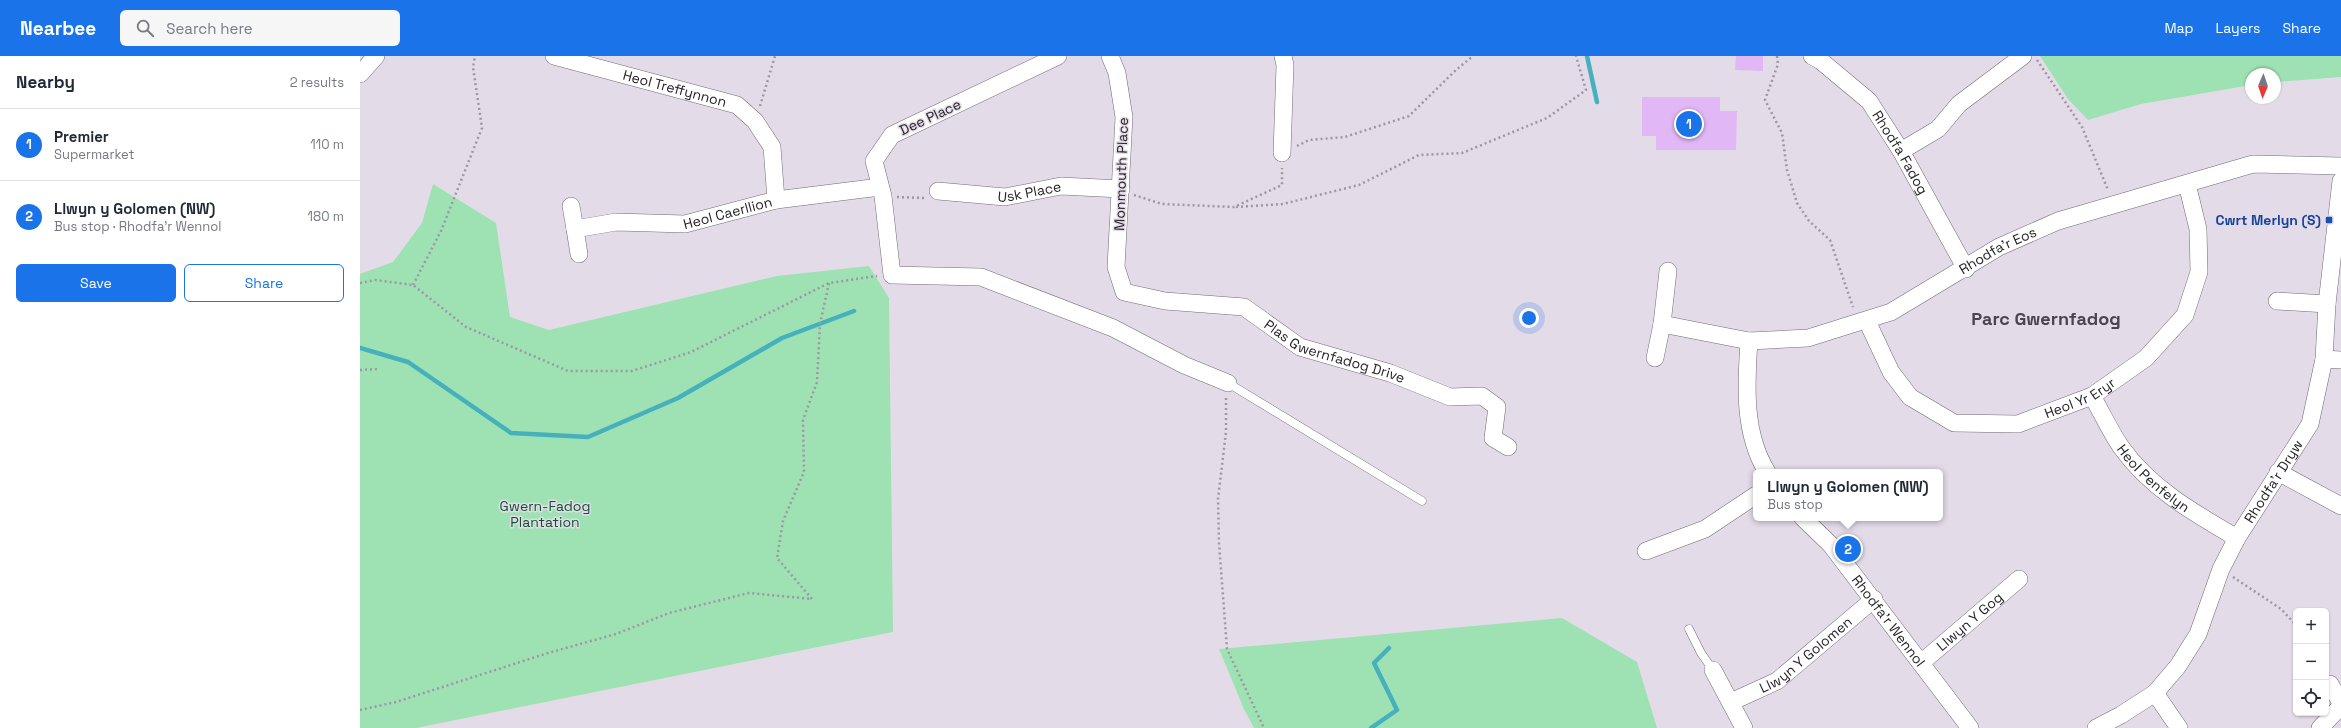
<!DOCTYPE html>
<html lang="en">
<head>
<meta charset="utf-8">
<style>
	:root { --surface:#fff; --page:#f6f6f7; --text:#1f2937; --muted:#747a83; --line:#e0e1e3; --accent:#1a73e8 }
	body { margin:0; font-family:"Space Grotesk",sans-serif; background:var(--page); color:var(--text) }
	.controls { position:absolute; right:12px; bottom:12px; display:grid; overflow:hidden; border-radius:6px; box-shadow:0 1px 3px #0004 }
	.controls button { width:36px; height:36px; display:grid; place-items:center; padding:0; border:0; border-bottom:1px solid var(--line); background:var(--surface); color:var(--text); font:20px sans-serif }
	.compass { position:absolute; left:1885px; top:12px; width:36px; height:36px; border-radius:50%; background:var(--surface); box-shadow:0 1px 3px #0004; rotate:182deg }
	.you { position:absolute; left:1169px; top:262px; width:14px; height:14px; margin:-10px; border:3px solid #fff; border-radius:50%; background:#1a73e8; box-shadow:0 0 0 6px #1a73e833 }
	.badge { display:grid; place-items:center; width:26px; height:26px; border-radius:50%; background:var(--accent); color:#fff; font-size:13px; font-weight:700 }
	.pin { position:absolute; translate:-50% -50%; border:2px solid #fff; box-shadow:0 1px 4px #0006 }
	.popup { position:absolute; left:1393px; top:413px; width:190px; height:52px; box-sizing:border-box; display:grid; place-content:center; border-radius:6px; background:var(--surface); filter:drop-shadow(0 1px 3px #0005); font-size:13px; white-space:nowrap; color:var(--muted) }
	.popup b { font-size:15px; color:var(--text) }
	.popup::after { content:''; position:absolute; left:50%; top:100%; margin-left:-8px; border:8px solid transparent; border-top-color:var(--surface) }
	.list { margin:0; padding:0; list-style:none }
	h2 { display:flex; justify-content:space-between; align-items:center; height:52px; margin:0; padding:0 16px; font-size:17px }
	h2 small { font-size:13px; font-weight:400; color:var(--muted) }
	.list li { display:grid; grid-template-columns:26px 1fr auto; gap:12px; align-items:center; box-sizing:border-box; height:72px; padding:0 16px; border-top:1px solid var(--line) }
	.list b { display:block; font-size:15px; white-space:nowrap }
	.list p { margin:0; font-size:13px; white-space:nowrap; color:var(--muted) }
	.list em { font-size:13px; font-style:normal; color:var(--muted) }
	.actions { display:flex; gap:8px; padding:12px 16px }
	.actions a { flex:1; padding:9px 0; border:1px solid var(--accent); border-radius:6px; text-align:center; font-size:14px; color:var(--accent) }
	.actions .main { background:var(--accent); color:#fff }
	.icon { flex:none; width:22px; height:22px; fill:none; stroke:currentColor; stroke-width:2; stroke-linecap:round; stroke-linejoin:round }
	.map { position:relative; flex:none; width:1981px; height:672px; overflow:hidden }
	header { display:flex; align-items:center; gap:24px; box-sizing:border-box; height:56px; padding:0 20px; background:var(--accent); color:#fff }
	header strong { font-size:19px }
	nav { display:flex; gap:22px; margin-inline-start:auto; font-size:14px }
	.search { width:280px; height:36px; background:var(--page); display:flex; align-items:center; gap:10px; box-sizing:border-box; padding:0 14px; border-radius:6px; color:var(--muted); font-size:15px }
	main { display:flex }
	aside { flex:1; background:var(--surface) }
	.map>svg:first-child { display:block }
	.green { fill:#9ee2b4 }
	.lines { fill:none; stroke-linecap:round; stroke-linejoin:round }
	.stream { stroke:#46b0bc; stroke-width:4.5 }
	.building { fill:#e2b7f6 }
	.service-casing { stroke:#726a76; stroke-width:9 }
	.minor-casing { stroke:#726a76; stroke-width:18 }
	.path { stroke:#9e97a1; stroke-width:2.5; stroke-dasharray:2 3; stroke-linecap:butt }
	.service { stroke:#fff; stroke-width:8 }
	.minor { stroke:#fff; stroke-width:17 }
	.transit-dot { fill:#1a4fb4; stroke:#e4dbe8; stroke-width:1.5 }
	.labels { text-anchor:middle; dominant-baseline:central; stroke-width:3; stroke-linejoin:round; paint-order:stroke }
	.street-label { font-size:14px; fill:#262328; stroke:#e4dbe8 }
	.transit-label { font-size:14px; font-weight:bold; fill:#164399; stroke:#e4dbe8; text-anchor:end }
	.park-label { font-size:14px; fill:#0e532f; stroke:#e4dbe8 }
	.district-label { font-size:18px; font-weight:bold; fill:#4b444e; stroke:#e4dbe8 }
</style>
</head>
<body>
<header>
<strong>Nearbee</strong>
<div class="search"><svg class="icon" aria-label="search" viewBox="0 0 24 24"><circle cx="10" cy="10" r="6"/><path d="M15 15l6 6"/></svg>Search here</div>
<nav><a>Map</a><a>Layers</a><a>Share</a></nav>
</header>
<main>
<aside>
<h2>Nearby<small>2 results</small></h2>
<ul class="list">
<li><span class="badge">1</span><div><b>Premier</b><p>Supermarket</p></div><em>110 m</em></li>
<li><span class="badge">2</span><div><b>Llwyn y Golomen (NW)</b><p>Bus stop · Rhodfa'r Wennol</p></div><em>180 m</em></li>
</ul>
<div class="actions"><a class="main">Save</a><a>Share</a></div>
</aside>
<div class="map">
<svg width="1981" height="672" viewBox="0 0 1981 672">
	<rect width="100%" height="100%" fill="#e4dbe8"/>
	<g class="green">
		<polygon points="1680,0 1981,0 1981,21 1915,26 1915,18 1891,18 1891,29 1781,48 1728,64 1708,43"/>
		<polygon points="73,128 136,167 150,261 189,274 417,220 509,210 529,242 533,576 56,672 0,672 0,218 33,206 62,167"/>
		<polygon points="1202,562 1277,606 1297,672 894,672 884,653 859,593"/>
	</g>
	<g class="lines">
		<g class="stream">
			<polyline points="1227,0 1237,46"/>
			<polyline points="0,292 48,306 151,377 228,381 318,342 422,282 494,255"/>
			<polyline points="1011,672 1037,654 1014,607 1029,592"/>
		</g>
	</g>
	<g class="building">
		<polygon points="1376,0 1403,0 1403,15 1375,14"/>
		<polygon points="1282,41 1360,41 1360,55 1377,55 1376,94 1296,94 1296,80 1282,80"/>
	</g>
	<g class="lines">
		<defs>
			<g id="service">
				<polyline points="868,327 1062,445"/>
				<polyline points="1329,573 1341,597 1353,614"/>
			</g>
			<g id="minor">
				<path id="s1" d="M194 0 377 49 395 65 412 91 416 144"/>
				<polyline points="698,0 532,79 514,105 523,140 532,219 621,221 753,272 824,309 868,327"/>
				<path id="s2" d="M750 0 757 17 764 61 756 211 764 236 805 245 884 251 940 291 1030 317 1090 341 1122 340 1137 351 1133 382 1148 391"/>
				<path id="s3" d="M1452 0 1461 5 1509 45 1541 95 1606 213"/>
				<polyline points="0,18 16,0"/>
				<polyline points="1541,95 1578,73 1599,48 1663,0"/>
				<polyline points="922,97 925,9 923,0"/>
				<path id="s4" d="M578 135 645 141 701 130 761 133"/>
				<path id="s5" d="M211 150 215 173 256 166 325 168 416 144 520 131"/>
				<polyline points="215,173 219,198"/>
				<polyline points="1917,245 1967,248"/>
				<path id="s6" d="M1507 265 1531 316 1550 341 1594 367 1658 368 1732 340 1786 302 1825 259 1839 216 1838 173 1827 128"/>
				<path id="s7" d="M1302 268 1389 285 1448 282 1531 256 1639 191 1698 165 1893 108 1981 110"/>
				<path d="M1389 285C1386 329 1383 377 1407 416"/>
				<polyline points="1295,302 1302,268 1308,215"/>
				<polyline points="1964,303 1981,304"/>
				<path id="s8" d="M1732 340C1742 357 1750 375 1761 391 1790 432 1834 457 1877 482"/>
				<polyline points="1918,416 1981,450"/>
				<path id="s9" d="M1443 462 1471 489 1610 672"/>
				<polyline points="1286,495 1345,473 1396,439"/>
				<path id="s10" d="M1561 607 1659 523"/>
				<polyline points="1353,614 1384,672"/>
				<polyline points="1970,628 1981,647"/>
				<polyline points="1795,637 1819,672"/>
				<path id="s11" d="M1371 646 1417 625 1514 543"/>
				<path id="s12" d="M1736 672 1761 659 1795 637 1818 610 1838 578 1861 513 1877 482 1950 368 1964 303 1967 248 1981 125"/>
				<polyline points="1960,672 1981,650"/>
			</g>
		</defs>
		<use href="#service" class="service-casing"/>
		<use href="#minor" class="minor-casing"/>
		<g class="path">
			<polyline points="1417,0 1418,8 1405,44 1422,77 1427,114 1437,147 1449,165 1470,184 1493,251"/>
			<polyline points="1677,4 1722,71 1748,134"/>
			<polyline points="400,50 415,0"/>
			<polyline points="937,90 949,84 985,81 1049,60 1096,14 1113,0"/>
			<polyline points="774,139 802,148 874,151 922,129 922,112"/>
			<polyline points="537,141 564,142"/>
			<polyline points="876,151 923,148 999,129 1059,99 1102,97 1187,62 1226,34 1216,0"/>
			<polyline points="0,227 15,224 53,229 106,271 208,315 272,315 331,296 469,227 517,220"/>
			<polyline points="53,229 81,175 122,72 113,11 115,0"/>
			<polyline points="0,314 18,313"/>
			<polyline points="866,342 866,376 858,443 859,487 867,593 904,672"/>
			<polyline points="1873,521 1921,553 1936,569"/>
			<polyline points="0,654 36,646 188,597 256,578 309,557 389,537 452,543 417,502 423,465 444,416 443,364 457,326 460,268 469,227"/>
		</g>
		<use href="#service" class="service"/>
		<use href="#minor" class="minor"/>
	</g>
	<rect class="transit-dot" x="1965" y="160" width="8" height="8" rx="2"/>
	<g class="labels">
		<g class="street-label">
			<text stroke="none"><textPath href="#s1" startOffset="125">Heol Treffynnon</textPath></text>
			<text transform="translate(570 61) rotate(-25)">Dee Place</text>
			<text stroke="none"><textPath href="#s3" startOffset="133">Rhodfa Fadog</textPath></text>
			<text transform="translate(761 118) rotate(-88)">Monmouth Place</text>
			<text stroke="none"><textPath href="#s4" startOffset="92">Usk Place</textPath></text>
			<text stroke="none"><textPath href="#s5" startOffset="178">Heol Caerllion</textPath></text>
			<text stroke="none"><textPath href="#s7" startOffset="358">Rhodfa'r Eos</textPath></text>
			<text stroke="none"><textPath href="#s2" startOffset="463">Plas Gwernfadog Drive</textPath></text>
			<text stroke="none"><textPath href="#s6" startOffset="270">Heol Yr Eryr</textPath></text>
			<text stroke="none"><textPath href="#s8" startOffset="104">Heol Penfelyn</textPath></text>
			<text stroke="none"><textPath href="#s12" startOffset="313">Rhodfa'r Dryw</textPath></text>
			<text stroke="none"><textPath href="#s9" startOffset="134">Rhodfa'r Wennol</textPath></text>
			<text stroke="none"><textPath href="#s10" startOffset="64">Llwyn Y Gog</textPath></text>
			<text stroke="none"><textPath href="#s11" startOffset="89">Llwyn Y Golomen</textPath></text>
		</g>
		<g class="transit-label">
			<text x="1961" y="164">Cwrt Merlyn (S)</text>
		</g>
		<g class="park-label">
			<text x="185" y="450">Gwern-Fadog<tspan x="185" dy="16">Plantation</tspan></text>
		</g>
		<g class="district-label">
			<text x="1686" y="262">Parc Gwernfadog</text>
		</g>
	</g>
</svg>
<div class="controls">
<button>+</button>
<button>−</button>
<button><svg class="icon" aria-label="locate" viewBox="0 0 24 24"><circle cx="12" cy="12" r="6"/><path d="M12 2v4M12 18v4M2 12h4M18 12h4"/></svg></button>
</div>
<svg class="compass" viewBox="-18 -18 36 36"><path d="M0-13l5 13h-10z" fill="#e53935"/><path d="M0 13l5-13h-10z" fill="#747a83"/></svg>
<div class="you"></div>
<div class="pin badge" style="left:1329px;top:68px">1</div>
<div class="pin badge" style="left:1488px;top:493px">2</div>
<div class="popup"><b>Llwyn y Golomen (NW)</b>Bus stop</div>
</div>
</main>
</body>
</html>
